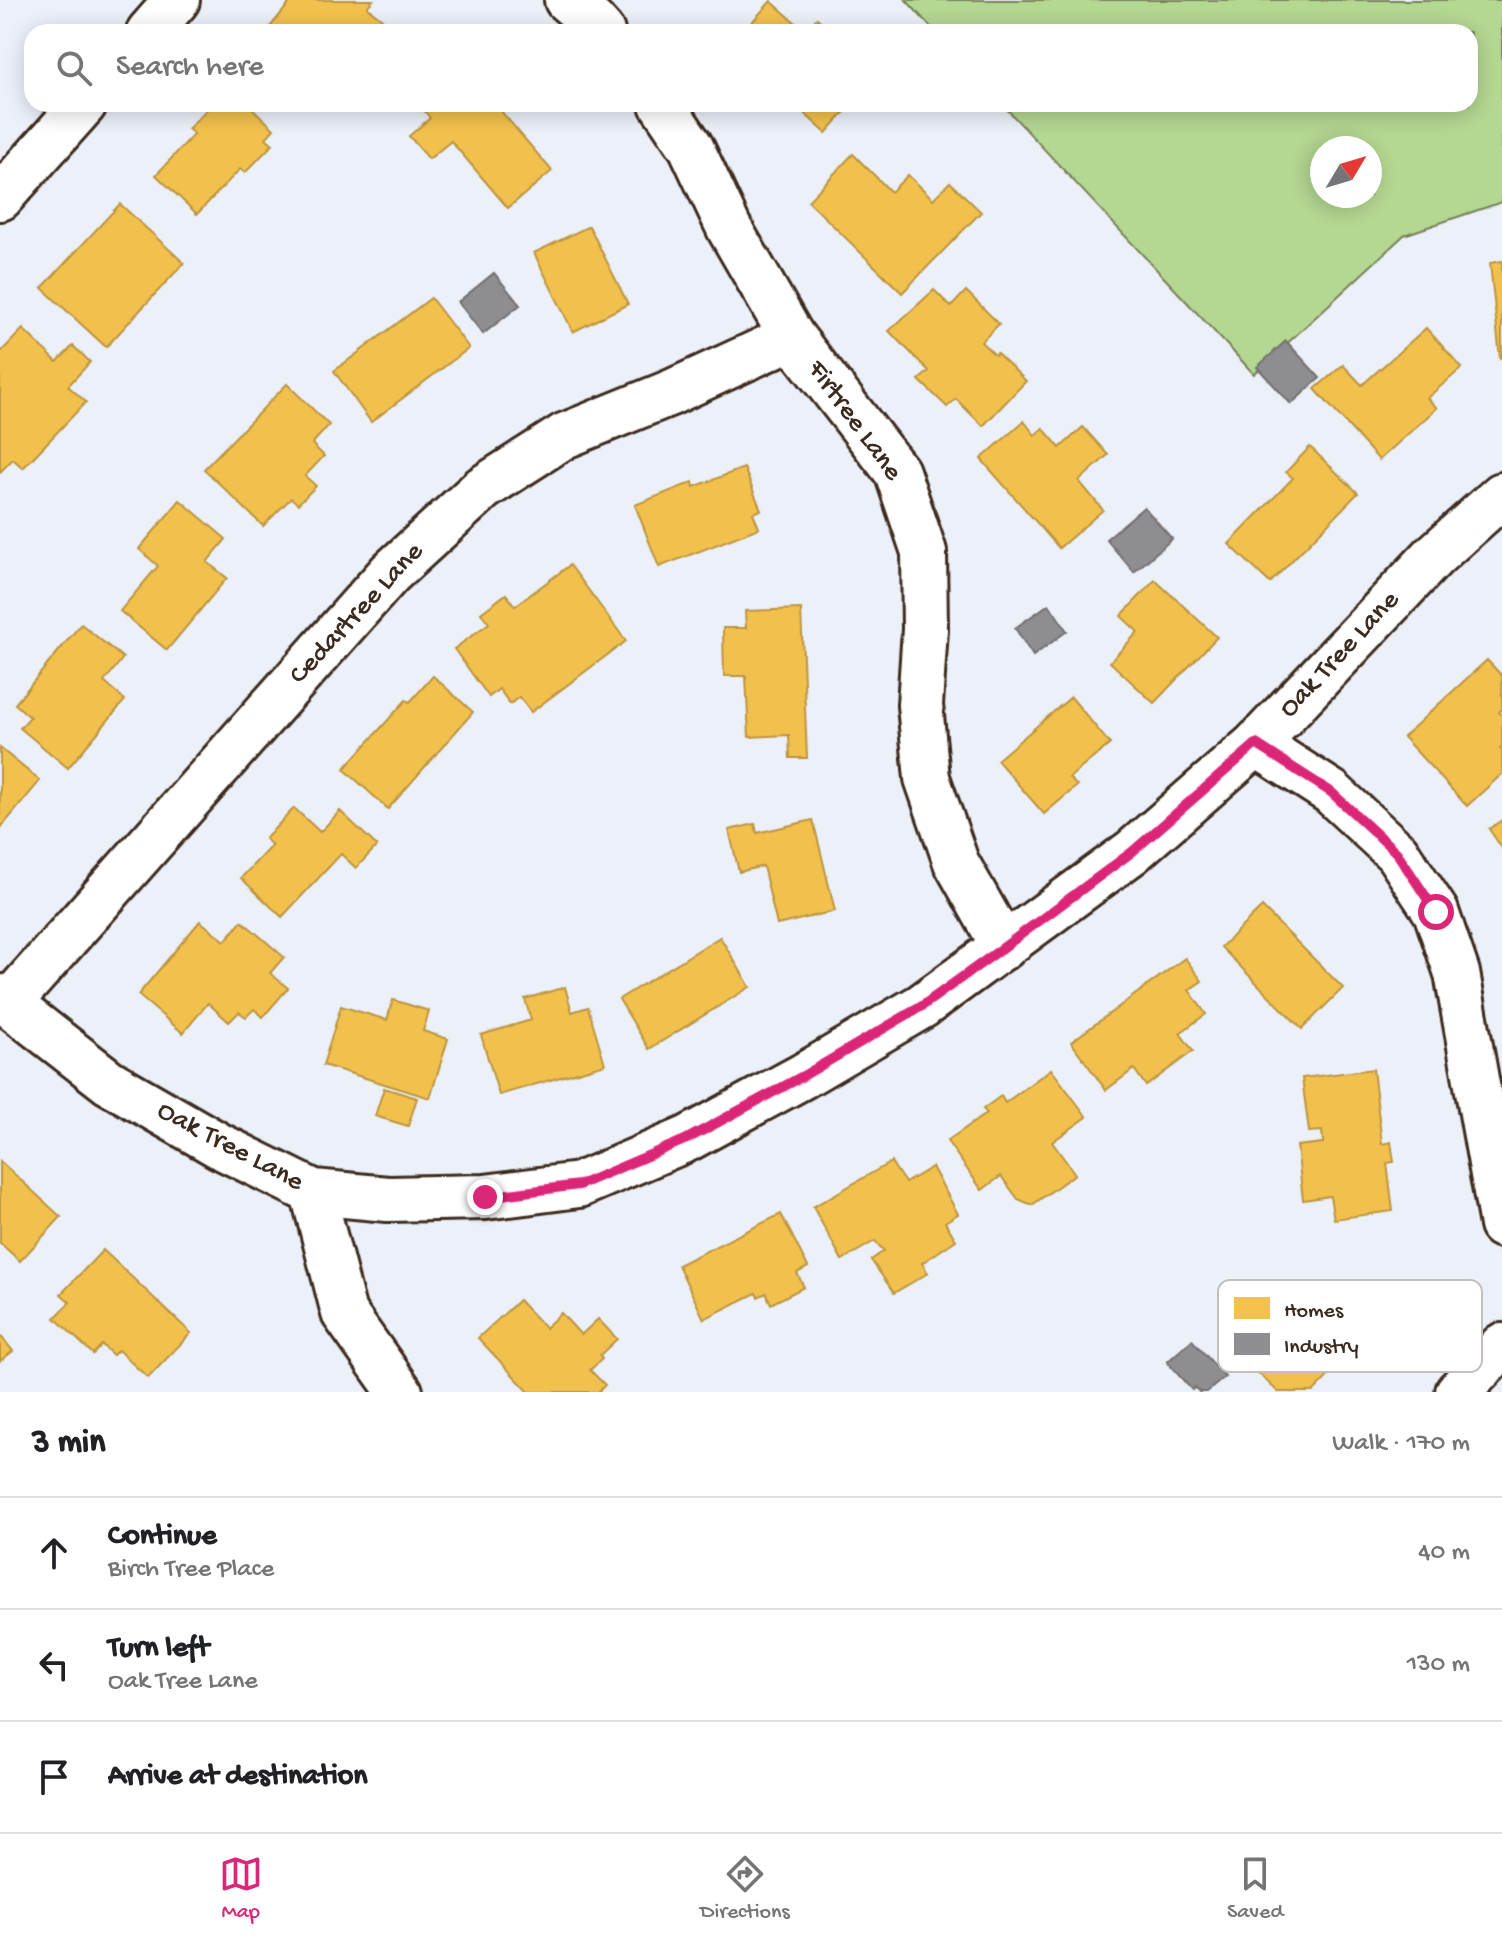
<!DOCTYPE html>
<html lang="en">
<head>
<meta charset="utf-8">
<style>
	:root { --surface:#fff; --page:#f2f2f2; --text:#202124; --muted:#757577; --line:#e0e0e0; --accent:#db2777 }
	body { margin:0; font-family:"Gochi Hand",sans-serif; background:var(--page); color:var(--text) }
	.compass { position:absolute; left:1310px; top:136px; width:72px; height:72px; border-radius:50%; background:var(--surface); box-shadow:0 4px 20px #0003; rotate:52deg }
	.stop { position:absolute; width:24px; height:24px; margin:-18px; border:6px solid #db2777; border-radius:50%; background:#fff }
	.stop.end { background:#db2777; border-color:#fff; box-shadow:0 2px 8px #0008 }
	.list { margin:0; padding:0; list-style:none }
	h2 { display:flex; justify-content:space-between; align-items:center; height:104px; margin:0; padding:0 32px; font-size:34px }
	h2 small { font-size:26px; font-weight:400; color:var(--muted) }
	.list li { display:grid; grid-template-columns:52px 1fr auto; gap:24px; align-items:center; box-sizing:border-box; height:112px; padding:0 32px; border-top:2px solid var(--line) }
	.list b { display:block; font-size:30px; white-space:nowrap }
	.list p { margin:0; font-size:26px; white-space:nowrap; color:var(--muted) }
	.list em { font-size:26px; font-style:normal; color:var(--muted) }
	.icon { flex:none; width:44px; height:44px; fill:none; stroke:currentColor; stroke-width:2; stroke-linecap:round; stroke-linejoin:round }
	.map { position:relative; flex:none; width:1502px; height:1392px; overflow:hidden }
	.search { position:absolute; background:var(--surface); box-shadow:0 4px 20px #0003; left:24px; right:24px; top:24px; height:88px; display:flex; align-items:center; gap:20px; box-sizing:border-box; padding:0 28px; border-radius:24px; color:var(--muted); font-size:30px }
	.sheet { height:440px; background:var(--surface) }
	nav { display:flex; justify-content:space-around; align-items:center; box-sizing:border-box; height:112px; border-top:2px solid var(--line); background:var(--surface); font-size:22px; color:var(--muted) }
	nav a { display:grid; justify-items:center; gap:4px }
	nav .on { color:var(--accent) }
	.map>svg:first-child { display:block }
	.green { fill:#b4d791; stroke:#788058; stroke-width:2; fill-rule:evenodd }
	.homes { fill:#f2c14e; stroke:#bb9440; stroke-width:2 }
	.industry { fill:#8d8d92; stroke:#746f6f; stroke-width:2 }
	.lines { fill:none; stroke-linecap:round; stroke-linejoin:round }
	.minor-casing { stroke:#3b2a1e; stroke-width:50 }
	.minor { stroke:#fff; stroke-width:44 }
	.route { stroke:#db2777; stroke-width:10 }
	.labels { text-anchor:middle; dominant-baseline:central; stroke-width:8; stroke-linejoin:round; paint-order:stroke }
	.street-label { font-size:28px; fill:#3b2a1e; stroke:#fff }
	.key { fill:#fff; stroke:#c4bfbc; stroke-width:2 }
	.key-label { font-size:22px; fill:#3b2a1e }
</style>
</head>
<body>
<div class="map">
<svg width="1502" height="1392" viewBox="0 0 1502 1392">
	<rect width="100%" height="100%" fill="#ecf0f9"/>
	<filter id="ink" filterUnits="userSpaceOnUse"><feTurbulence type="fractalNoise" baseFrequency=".0125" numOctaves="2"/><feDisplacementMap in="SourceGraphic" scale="16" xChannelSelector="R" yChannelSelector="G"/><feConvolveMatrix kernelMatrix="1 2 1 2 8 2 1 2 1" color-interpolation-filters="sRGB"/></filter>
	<g filter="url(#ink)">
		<path class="green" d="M906 0H1502V202L1404 235 1254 374 1002 104H1470V32H935ZM1322 148H1370V196H1322Z"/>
		<g class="homes">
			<polygon points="292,0 373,0 367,7 382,19 371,32 266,32"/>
			<polygon points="771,1 805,31 817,18 832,32 743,32"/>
			<polygon points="217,104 248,104 274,129 266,138 273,144 245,173 240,169 197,214 156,175 194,134 188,129 211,105 214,107"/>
			<polygon points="427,104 495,104 552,171 508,208 451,141 429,159 409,136 430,118 422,108"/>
			<polygon points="794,104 852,104 826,133"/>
			<polygon points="853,154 891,192 908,175 933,199 950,182 981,212 902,293 808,201"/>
			<polygon points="120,204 184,263 106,347 42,288"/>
			<polygon points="589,226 628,304 573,332 534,253"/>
			<polygon points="1502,261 1502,357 1500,358 1490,263"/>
			<polygon points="934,290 951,307 966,291 999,324 981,342 995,355 997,353 1026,381 983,426 956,399 947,407 919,380 929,371 889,331"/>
			<polygon points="431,298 469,348 371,422 334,371"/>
			<polygon points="1426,328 1462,368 1427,398 1437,408 1379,460 1315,389 1343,365 1362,385"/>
			<polygon points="23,329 57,362 73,346 90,362 68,386 86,402 23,468 13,459 0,472 0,353"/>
			<polygon points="287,384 329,425 312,444 324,456 305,476 316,486 298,504 291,498 263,526 204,469"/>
			<polygon points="1024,421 1035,435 1043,428 1060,448 1083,427 1108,455 1079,481 1103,510 1059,548 981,459"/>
			<polygon points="1310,447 1358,493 1270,583 1229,544 1293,478 1286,472"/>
			<polygon points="744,468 761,510 753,513 759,528 659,567 635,505 693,482 694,487"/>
			<polygon points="180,500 226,539 207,562 227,578 167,650 120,611 158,566 139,549"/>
			<polygon points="570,565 626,641 531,712 519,697 510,704 499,689 489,697 454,649 489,623 481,613 506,594 515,606"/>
			<polygon points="1155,580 1217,637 1154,703 1110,662 1138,632 1121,616"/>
			<polygon points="801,609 807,758 790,758 789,735 749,737 746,676 724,676 723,628 746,628 745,611"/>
			<polygon points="81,624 123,658 104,682 125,700 68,768 20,728 30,717 15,704"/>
			<polygon points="1487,660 1502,676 1502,709 1499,712 1502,715 1502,746 1500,748 1502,750 1502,774 1467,806 1403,737"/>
			<polygon points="433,676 473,712 388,809 344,769 406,700 410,702"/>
			<polygon points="1071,697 1110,744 1069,778 1077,786 1044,814 997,760"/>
			<polygon points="0,748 40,781 0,829"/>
			<polygon points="294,808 320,832 340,811 377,846 356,868 341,854 282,917 241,878 272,845 265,839"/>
			<polygon points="813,820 835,911 777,925 763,866 739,872 729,830 755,824 757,833"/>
			<polygon points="1502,820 1502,848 1489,829"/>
			<polygon points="1262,907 1343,988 1302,1029 1221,947"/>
			<polygon points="200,921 225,941 242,921 284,957 270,973 288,988 263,1017 254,1009 246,1017 239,1012 229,1022 208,1003 183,1033 138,995"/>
			<polygon points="720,937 750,987 649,1049 619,999"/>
			<polygon points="1185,958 1202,981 1189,990 1206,1014 1180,1033 1193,1051 1146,1086 1134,1069 1106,1090 1071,1042"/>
			<polygon points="565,987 572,1012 588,1007 605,1064 499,1095 481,1035 531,1020 525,999"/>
			<polygon points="393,1000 429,1011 423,1031 448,1039 430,1098 323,1065 341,1006 387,1020"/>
			<polygon points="1051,1069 1087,1117 1052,1142 1075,1174 1032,1205 1018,1199 1001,1176 982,1190 947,1141 987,1113 983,1109 1001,1096 1005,1103"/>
			<polygon points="1373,1069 1382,1144 1391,1142 1394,1162 1387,1163 1393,1211 1334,1219 1330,1196 1303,1200 1297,1146 1323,1143 1322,1131 1309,1132 1302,1078"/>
			<polygon points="384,1088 417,1098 408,1126 375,1116"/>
			<polygon points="0,1161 61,1217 20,1261 0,1243"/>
			<polygon points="891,1162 905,1183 932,1167 958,1214 945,1222 956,1240 922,1263 928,1273 894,1293 871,1260 884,1251 875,1241 842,1260 813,1207"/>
			<polygon points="781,1214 808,1267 797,1273 804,1287 771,1304 766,1293 758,1297 756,1293 704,1319 678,1265"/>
			<polygon points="103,1250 191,1333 148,1378 118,1350 113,1355 102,1345 93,1354 55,1318 70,1302 61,1294"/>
			<polygon points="1331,1287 1375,1328 1313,1392 1278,1392 1254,1369"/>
			<polygon points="519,1300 545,1328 561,1313 581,1335 598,1319 617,1339 600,1355 602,1359 590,1370 605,1385 598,1392 529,1392 478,1338"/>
			<polygon points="0,1335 13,1351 0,1361"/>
		</g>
		<g class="industry">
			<polygon points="494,273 520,305 483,334 458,302"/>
			<polygon points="1286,341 1320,378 1291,404 1257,367"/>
			<polygon points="1144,507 1172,539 1134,572 1106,539"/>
			<polygon points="1049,604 1067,631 1033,656 1015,628"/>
			<polygon points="1192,1340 1225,1377 1207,1392 1199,1392 1195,1387 1192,1390 1167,1362"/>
		</g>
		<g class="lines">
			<defs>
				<g id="minor">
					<polyline points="567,0 593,22 602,32"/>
					<polyline points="149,32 177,0"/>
					<polyline points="662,104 691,147 729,228 792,337 897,472 924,552 925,629 920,705 927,778 956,862 1004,947"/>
					<polyline points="0,198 84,104"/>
					<polyline points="1256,744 1331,792 1397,853 1436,912 1457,973 1502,1225"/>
					<polyline points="0,997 109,1082 220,1146 313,1192 388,1199 485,1197 579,1185 687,1139 803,1076 922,1006 1132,852 1256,744 1434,556 1502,495"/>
					<polyline points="8,1004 390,573 483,488 564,436 670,393 792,337"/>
					<polyline points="313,1192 344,1313 400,1392"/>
					<polyline points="1458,1392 1502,1346"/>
				</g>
			</defs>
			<use href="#minor" class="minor-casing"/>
			<use href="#minor" class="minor"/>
		</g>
	</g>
	<g class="lines" filter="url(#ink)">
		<polyline class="route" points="485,1197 579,1185 687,1139 803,1076 922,1006 1004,947 1132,852 1256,744 1331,792 1397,853 1436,912"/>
	</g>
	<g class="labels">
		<g class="street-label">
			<text transform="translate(854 421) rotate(54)">Firtree Lane</text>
			<text transform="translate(357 614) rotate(-47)">Cedartree Lane</text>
			<text transform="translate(1340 655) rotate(-47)">Oak Tree Lane</text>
			<text transform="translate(230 1147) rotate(28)">Oak Tree Lane</text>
		</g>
	</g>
	<rect x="1218" y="1280" width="264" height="92" rx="12" class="key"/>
	<rect x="1234" y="1297" width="36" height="22" fill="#f2c14e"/>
	<rect x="1234" y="1333" width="36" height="22" fill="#8d8d92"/>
	<g class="key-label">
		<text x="1284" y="1316">Homes</text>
		<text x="1284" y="1352">Industry</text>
	</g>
</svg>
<svg class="compass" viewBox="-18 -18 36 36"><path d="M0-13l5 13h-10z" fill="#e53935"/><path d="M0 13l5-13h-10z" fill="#757577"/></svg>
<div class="stop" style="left:1436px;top:912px"></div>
<div class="stop end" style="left:485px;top:1197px"></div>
<div class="search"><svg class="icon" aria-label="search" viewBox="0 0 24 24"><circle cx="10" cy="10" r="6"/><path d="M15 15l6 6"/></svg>Search here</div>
</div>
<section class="sheet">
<h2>3 min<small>Walk · 170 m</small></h2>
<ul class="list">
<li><svg class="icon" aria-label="ahead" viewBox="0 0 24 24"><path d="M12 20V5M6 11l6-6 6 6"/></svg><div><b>Continue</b><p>Birch Tree Place</p></div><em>40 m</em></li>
<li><svg class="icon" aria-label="left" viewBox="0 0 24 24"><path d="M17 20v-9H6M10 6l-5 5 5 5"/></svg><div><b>Turn left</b><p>Oak Tree Lane</p></div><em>130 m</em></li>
<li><svg class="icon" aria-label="arrive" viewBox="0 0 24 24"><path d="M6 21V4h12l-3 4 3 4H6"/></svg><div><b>Arrive at destination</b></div></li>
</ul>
</section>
<nav>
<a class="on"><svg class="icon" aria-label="map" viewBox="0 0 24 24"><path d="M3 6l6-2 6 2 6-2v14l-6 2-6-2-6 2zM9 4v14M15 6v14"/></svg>Map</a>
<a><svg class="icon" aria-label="directions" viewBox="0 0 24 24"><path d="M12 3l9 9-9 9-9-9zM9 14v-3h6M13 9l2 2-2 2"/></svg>Directions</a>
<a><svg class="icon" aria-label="saved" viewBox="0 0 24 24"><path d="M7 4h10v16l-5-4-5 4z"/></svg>Saved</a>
</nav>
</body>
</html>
